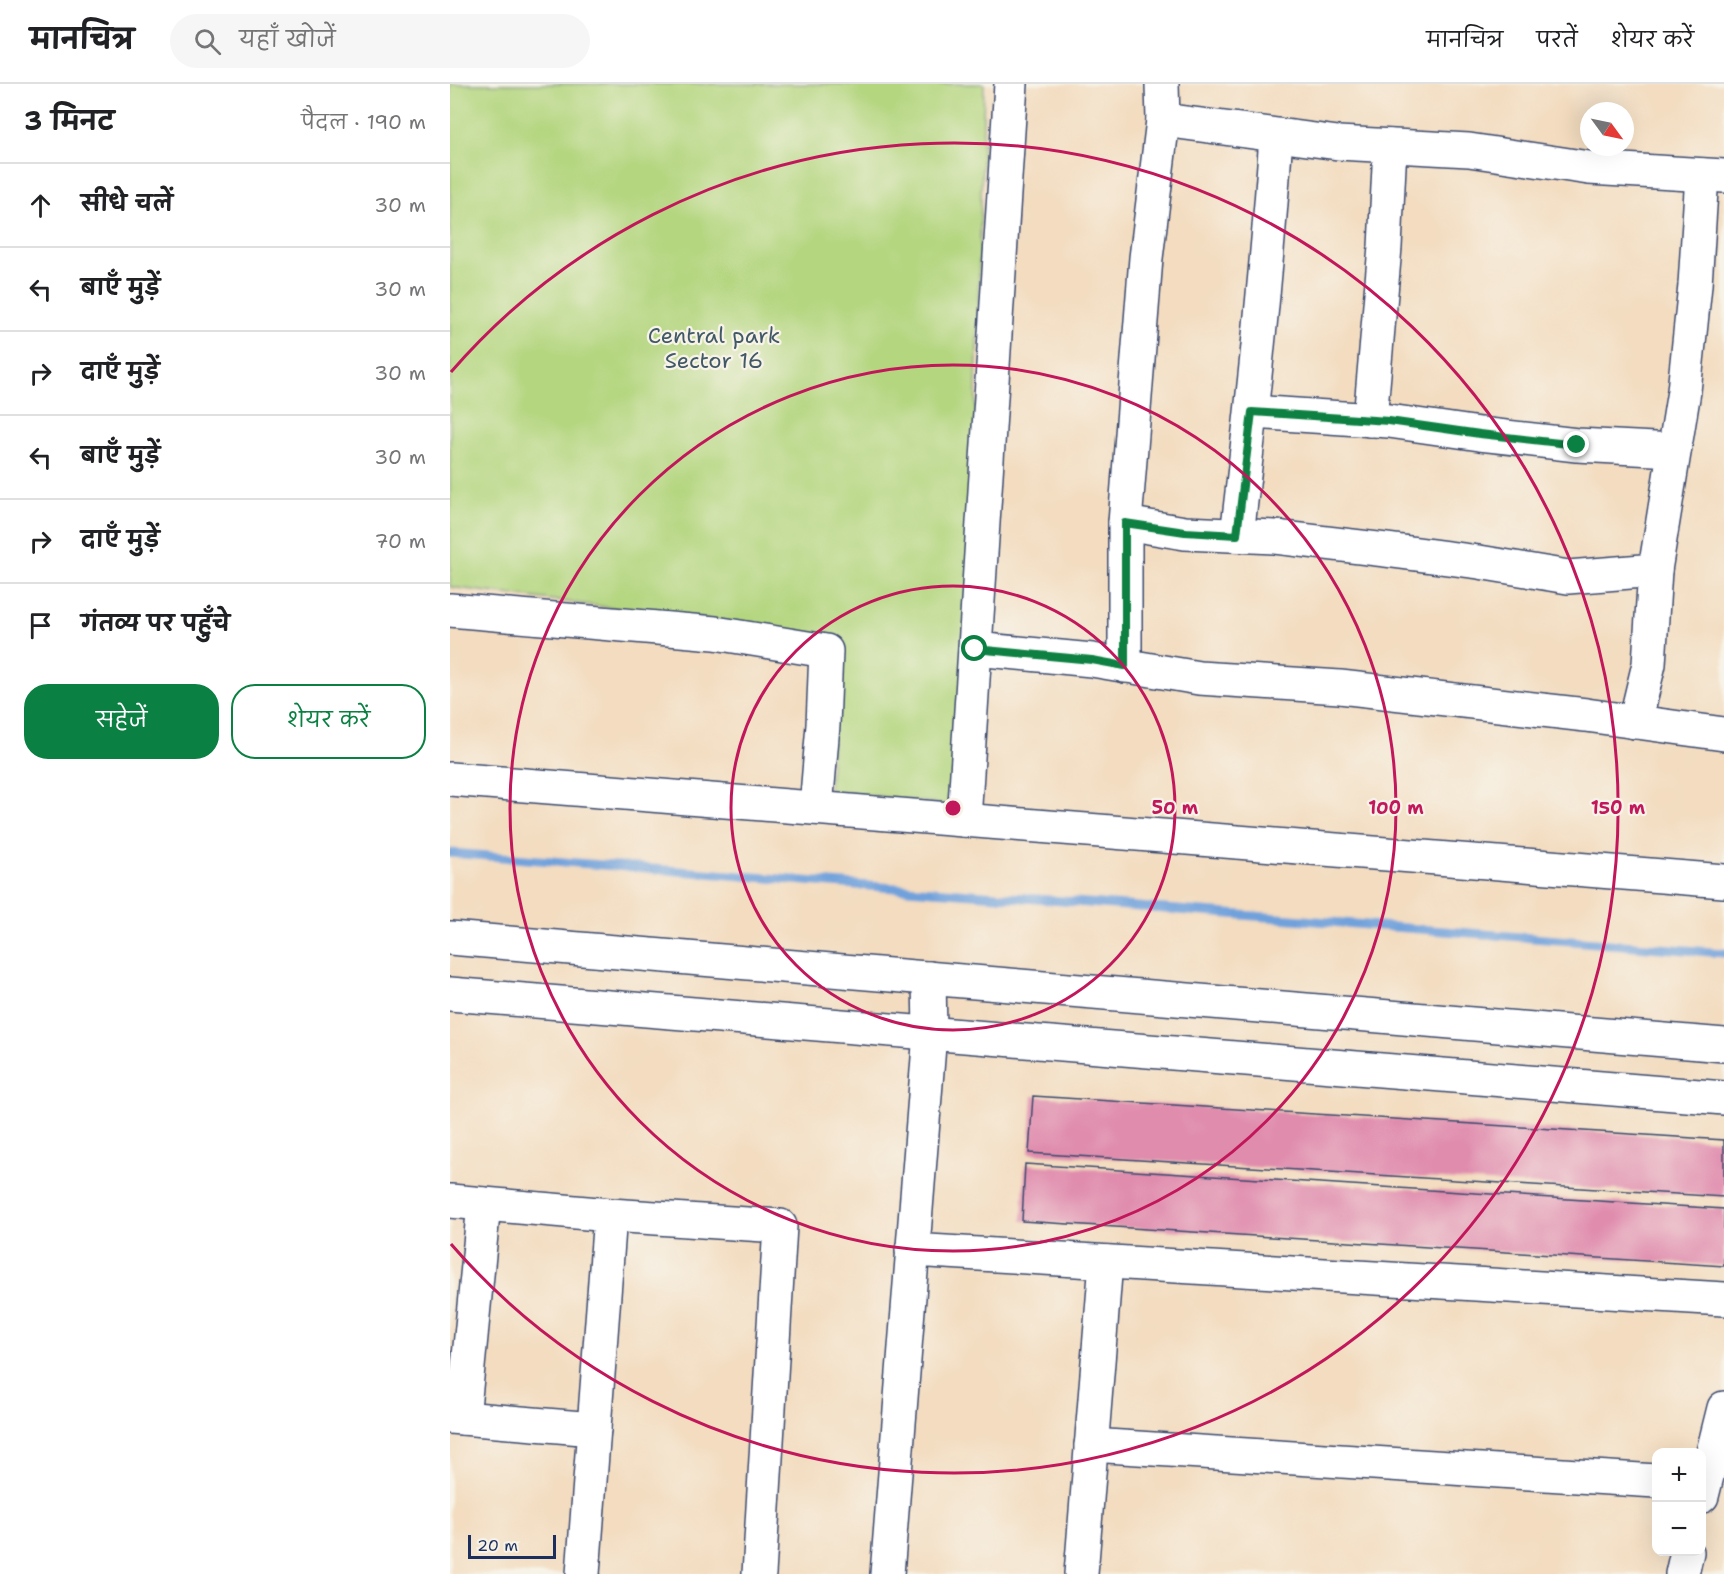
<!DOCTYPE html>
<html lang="hi">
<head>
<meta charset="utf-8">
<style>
	:root { --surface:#fff; --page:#f6f6f6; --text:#202124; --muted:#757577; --line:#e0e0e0; --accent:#0b8043 }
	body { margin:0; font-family:"Shantell Sans","Playpen Sans Deva",sans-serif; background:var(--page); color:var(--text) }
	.controls { position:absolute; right:18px; bottom:18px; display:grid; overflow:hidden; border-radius:12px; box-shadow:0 6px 24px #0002 }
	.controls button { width:54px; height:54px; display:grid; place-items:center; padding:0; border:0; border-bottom:2px solid var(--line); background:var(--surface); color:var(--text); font:30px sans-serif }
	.compass { position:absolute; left:1130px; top:18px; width:54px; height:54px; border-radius:50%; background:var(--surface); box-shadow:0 6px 24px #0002; rotate:123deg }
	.scale { position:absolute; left:18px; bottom:15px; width:88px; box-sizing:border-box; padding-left:6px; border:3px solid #1b2f5e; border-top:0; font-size:16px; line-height:21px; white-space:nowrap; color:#1b2f5e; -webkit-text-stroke:4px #f7f3e8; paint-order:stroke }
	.stop { position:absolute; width:18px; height:18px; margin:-14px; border:4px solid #0b8043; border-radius:50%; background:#fff }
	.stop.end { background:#0b8043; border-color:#fff; box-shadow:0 2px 6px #0008 }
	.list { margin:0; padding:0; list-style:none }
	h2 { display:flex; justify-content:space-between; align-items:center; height:78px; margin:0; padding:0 24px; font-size:26px }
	h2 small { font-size:20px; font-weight:400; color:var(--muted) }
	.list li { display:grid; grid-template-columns:39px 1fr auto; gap:18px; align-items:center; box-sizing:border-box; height:84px; padding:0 24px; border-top:2px solid var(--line) }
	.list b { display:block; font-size:22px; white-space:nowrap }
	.list em { font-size:20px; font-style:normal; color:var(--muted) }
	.actions { display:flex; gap:12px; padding:18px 24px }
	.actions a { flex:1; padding:14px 0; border:2px solid var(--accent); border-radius:24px; text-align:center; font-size:21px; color:var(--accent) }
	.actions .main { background:var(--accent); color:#fff }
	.icon { flex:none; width:33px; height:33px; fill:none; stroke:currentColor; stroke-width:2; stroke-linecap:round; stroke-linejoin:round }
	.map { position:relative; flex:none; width:1274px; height:1490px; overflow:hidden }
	header { display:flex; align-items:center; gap:36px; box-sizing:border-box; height:84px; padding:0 30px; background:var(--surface); border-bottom:2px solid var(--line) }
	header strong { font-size:28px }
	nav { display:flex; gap:33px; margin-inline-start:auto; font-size:21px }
	.search { width:420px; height:54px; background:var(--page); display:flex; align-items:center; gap:15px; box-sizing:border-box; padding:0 21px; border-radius:33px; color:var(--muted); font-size:22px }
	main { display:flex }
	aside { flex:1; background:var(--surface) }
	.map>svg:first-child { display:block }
	.green { fill:#b4d67f; stroke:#68826e; stroke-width:1.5 }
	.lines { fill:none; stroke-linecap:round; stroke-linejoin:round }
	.stream { stroke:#70a1db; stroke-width:9 }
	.building { fill:#e08cad }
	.minor-casing { stroke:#3b496d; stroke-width:36 }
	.minor { stroke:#fff; stroke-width:33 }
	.route { stroke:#0b8043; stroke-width:8 }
	.ring { fill:none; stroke:#c2185b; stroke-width:3 }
	.labels { text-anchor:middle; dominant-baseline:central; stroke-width:4.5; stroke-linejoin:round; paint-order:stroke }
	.park-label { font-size:22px; fill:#415966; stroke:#f7f3e8 }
	.centre { fill:#c2185b; stroke:#f7f3e8; stroke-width:3 }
	.ring-label { font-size:18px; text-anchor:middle; font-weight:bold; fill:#c2185b; stroke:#f7f3e8; stroke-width:4.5; stroke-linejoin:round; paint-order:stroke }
</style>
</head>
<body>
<header>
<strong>मानचित्र</strong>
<div class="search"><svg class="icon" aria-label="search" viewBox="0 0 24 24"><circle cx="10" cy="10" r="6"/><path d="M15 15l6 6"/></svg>यहाँ खोजें</div>
<nav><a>मानचित्र</a><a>परतें</a><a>शेयर करें</a></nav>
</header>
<main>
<aside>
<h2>3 मिनट<small>पैदल · 190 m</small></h2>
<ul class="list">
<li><svg class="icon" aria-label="ahead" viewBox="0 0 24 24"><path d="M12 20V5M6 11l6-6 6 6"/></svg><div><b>सीधे चलें</b></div><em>30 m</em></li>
<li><svg class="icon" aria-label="left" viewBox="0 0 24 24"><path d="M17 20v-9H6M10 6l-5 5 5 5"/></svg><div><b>बाएँ मुड़ें</b></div><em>30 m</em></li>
<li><svg class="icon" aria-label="right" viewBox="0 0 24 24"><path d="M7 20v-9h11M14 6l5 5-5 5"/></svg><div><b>दाएँ मुड़ें</b></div><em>30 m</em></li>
<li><svg class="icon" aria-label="left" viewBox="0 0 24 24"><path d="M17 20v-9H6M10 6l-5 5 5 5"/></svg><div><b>बाएँ मुड़ें</b></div><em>30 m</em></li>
<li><svg class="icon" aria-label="right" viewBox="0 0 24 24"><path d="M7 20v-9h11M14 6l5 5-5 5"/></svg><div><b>दाएँ मुड़ें</b></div><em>70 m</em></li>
<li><svg class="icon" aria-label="arrive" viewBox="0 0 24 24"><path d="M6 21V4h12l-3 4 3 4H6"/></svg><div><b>गंतव्य पर पहुँचे</b></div></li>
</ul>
<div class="actions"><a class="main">सहेजें</a><a>शेयर करें</a></div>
</aside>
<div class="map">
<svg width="1274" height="1490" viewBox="0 0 1274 1490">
	<rect width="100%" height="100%" fill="#f7f3e8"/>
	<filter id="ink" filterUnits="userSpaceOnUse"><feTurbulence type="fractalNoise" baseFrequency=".0167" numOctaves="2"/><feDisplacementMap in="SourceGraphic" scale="12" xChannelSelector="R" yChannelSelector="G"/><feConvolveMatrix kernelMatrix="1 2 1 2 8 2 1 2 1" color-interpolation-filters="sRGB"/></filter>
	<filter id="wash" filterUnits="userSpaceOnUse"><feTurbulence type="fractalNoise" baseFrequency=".008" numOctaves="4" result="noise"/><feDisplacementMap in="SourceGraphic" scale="24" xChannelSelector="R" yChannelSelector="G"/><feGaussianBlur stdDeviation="1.35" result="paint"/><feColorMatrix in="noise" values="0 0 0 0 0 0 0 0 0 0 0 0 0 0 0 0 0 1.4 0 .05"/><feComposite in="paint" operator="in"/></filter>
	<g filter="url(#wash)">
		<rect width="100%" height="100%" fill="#f3dcbf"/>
		<polygon class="green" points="0,0 534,0 515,723 379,706 390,553 0,503"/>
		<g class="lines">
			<polyline class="stream" points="0,769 1274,869"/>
		</g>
		<g id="blocks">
			<g class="building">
				<polygon points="583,1012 1274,1056 1274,1113 579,1069"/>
				<polygon points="575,1080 1274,1125 1274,1182 572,1137"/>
			</g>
		</g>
	</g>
	<g filter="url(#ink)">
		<use href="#blocks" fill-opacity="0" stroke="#3b496d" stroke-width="1.5"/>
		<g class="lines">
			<defs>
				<g id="minor">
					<polyline points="713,36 888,59 1019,66 1139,84 1274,92"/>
					<polyline points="802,328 939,337 1030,350 1127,361 1224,366"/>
					<polyline points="920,336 935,163 940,62"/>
					<polyline points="675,439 735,449 825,453 936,466 1029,478 1118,493 1205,486"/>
					<path d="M787 451C803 318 817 185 826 52"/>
					<polyline points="0,526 265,549 376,567 373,641 366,724"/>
					<polyline points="525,565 642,576 749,594 890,603 1136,631 1274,650"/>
					<polyline points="675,582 675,439 696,174 713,36 712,0"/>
					<polyline points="1185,638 1199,580 1205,486 1234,307 1245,201 1252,91"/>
					<polyline points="0,695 1274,797"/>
					<polyline points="514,736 561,0"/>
					<polyline points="0,854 1274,961"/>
					<polyline points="0,910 1274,1014"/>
					<polyline points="0,1117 160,1131 133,1490"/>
					<polyline points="160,1131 330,1142 309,1490"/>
					<polyline points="462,1166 1274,1215"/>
					<polyline points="0,1333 144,1345"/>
					<polyline points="13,1334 34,1120"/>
					<polyline points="641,1361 1206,1397"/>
					<polyline points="1252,1412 1274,1324"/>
					<polyline points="437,1490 480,949 479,894"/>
					<polyline points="631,1490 656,1178"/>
					<polyline points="1232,1490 1237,1468"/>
				</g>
			</defs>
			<use href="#minor" class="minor-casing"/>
			<use href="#minor" class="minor"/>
		</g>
	</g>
	<g class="lines" filter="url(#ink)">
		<polyline class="route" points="525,565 642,576 675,582 675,439 735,448 787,451 802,328 939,337 1030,350 1127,361"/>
	</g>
	<g class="ring">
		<circle cx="503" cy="724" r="222"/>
		<circle cx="503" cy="724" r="443"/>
		<path d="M1 288A665 665 0 1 1 1 1160"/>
	</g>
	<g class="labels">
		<g class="park-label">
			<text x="264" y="251">Central park<tspan x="264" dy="25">Sector 16</tspan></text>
		</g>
	</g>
	<circle cx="503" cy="724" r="9" class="centre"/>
	<g class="ring-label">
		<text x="725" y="730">50 m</text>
		<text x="946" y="730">100 m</text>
		<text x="1168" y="730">150 m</text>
	</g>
</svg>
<div class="controls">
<button>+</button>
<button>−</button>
</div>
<svg class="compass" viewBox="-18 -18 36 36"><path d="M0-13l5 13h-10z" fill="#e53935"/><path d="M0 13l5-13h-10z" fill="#757577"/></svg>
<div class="scale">20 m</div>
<div class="stop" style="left:525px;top:565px"></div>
<div class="stop end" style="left:1127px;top:361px"></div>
</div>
</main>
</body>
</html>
